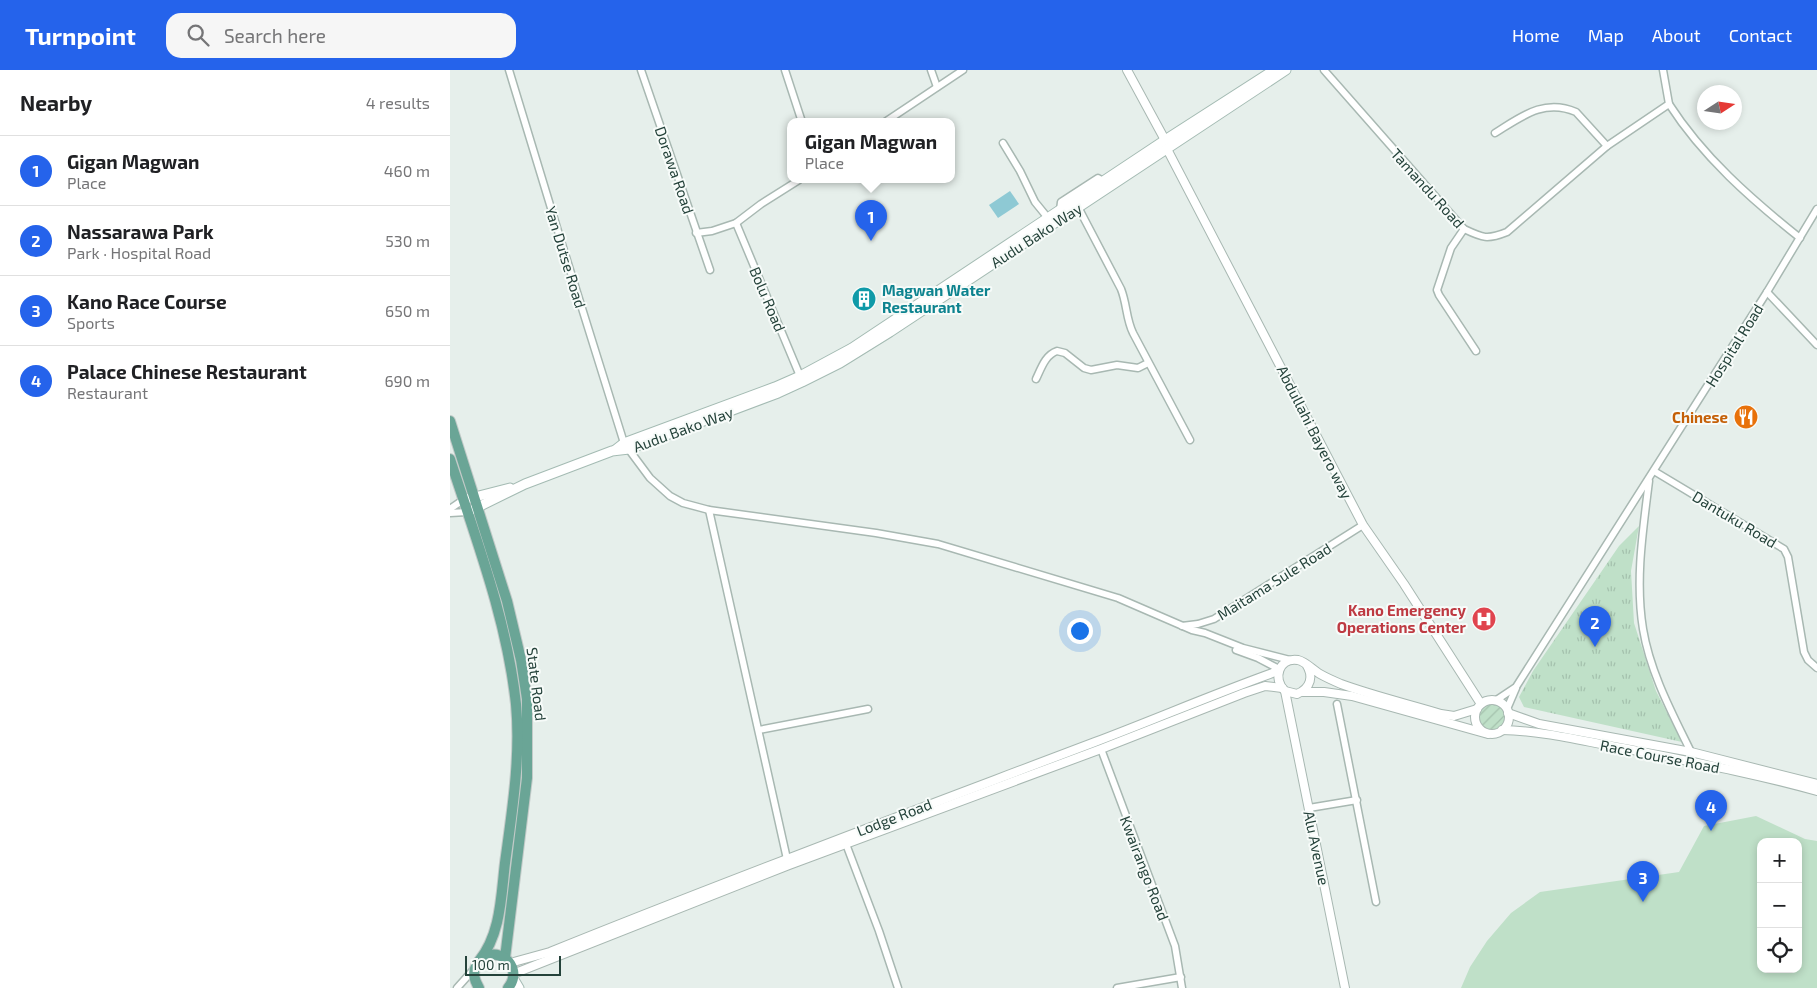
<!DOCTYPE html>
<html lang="en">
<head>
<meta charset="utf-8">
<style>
	:root { --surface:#fff; --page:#f6f6f6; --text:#202124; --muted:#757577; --line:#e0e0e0; --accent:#2563eb }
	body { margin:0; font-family:"Exo 2",sans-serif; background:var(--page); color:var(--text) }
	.controls { position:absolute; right:15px; bottom:15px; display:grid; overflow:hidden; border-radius:10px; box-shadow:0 2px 8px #0003 }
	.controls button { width:45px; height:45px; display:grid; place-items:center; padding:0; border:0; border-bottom:1px solid var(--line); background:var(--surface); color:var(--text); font:25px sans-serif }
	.compass { position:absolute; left:1247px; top:15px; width:45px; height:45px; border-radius:50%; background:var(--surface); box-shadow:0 2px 8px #0003; rotate:78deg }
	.scale { position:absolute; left:15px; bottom:12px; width:96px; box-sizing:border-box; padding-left:5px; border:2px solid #24423a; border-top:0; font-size:14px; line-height:18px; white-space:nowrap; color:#24423a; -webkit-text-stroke:4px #f7fbf9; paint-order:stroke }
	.you { position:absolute; left:629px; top:560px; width:18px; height:18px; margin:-12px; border:4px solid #fff; border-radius:50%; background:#1a73e8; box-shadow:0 0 0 8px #1a73e833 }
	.badge { display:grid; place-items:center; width:32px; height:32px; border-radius:50%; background:var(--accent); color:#fff; font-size:16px; font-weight:700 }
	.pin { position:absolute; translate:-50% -41px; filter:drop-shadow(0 1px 2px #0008) }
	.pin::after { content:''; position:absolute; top:26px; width:18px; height:15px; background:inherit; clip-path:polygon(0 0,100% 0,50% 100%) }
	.popup { position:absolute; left:337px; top:48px; width:168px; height:65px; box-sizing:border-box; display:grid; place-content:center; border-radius:10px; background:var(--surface); filter:drop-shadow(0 1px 4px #0005); font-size:16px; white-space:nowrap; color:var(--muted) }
	.popup b { font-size:19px; color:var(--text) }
	.popup::after { content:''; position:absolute; left:50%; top:100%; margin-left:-10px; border:10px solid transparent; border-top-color:var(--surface) }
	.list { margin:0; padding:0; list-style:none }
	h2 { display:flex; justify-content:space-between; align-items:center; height:65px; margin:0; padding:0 20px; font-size:21px }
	h2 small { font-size:16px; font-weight:400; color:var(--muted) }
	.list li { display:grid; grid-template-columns:32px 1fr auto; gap:15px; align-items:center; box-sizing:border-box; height:70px; padding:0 20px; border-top:1px solid var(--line) }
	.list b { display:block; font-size:19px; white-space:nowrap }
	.list p { margin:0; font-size:16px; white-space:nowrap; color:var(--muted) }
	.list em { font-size:16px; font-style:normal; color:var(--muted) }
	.icon { flex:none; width:28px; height:28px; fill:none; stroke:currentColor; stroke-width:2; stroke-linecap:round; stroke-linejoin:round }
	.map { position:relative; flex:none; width:1367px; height:918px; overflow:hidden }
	header { display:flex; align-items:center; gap:30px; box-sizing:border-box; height:70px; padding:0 25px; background:var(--accent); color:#fff }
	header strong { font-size:24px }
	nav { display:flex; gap:28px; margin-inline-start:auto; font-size:18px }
	.search { width:350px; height:45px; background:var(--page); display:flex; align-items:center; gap:12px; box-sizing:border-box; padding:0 18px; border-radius:15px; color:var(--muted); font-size:19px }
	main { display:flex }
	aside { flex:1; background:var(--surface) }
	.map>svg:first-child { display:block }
	.grass { fill:#bfe0c8; fill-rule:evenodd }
	.park { fill:url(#park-tufts) }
	.garden { fill:url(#garden-furrows) }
	.water { fill:#8ec9d4 }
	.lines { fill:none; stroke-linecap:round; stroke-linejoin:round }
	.minor-casing { stroke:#a8b8b2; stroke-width:9 }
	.tertiary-casing { stroke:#a8b8b2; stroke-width:10 }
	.secondary-casing { stroke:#a4bbb3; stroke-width:11 }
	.primary-casing { stroke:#c2cac8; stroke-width:12 }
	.minor { stroke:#fff; stroke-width:6 }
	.tertiary { stroke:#fff; stroke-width:8 }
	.secondary { stroke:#fff; stroke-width:9 }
	.primary { stroke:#6aa596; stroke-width:10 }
	.labels { text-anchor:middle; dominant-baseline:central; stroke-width:4; stroke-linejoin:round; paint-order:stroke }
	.street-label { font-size:15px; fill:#24423a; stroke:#f7fbf9 }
	.culture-label { font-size:15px; font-weight:bold; fill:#0d838f; stroke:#f7fbf9; text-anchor:start }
	.food-label { font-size:15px; font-weight:bold; fill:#c56008; stroke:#f7fbf9; text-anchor:end }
	.health-label { font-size:15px; font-weight:bold; fill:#be3a42; stroke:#f7fbf9; text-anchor:end }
</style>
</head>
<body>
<header>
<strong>Turnpoint</strong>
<div class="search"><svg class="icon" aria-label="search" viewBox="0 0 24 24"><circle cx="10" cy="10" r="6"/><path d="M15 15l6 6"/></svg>Search here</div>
<nav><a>Home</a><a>Map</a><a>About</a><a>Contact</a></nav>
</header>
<main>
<aside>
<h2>Nearby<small>4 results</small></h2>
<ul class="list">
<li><span class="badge">1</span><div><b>Gigan Magwan</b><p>Place</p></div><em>460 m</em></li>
<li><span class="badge">2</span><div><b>Nassarawa Park</b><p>Park · Hospital Road</p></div><em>530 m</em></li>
<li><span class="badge">3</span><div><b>Kano Race Course</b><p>Sports</p></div><em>650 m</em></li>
<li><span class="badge">4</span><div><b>Palace Chinese Restaurant</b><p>Restaurant</p></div><em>690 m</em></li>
</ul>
</aside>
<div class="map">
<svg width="1367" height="918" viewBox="0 0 1367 918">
	<defs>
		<pattern id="park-tufts" width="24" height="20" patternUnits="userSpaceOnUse" patternTransform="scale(1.25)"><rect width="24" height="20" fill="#bfe0c8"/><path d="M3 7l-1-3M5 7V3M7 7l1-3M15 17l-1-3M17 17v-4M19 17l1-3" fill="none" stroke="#a4c1ad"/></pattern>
		<pattern id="garden-furrows" width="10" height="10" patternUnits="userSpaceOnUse" patternTransform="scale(1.25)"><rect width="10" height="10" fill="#bfe0c8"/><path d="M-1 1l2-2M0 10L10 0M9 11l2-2" fill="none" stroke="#a4c1ad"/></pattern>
	</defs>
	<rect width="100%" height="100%" fill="#e6efeb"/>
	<path class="grass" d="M1306 746 1355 769 1367 771V918H1011L1020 897 1037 871 1061 843 1090 822 1229 802 1254 756ZM1311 772H1348V899H1311Z"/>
	<polygon class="park" points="1189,456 1181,501 1184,553 1206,621 1232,672 1074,637 1069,627 1083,601 1169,476"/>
	<circle class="garden" cx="1042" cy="647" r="13"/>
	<polygon class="water" points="560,121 569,134 548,148 539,135"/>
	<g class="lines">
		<defs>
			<g id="minor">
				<polyline points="59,0 111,171 174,373 200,408 220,426 233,433 259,440 426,463 488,474 668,528 742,560 755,563 793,578 840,590"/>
				<polyline points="191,0 260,200"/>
				<polyline points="335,0 352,52"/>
				<polyline points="481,0 487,17"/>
				<path d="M874 0 1014 159C1033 168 1037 170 1057 162L1157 76 1219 34 1213 0"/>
				<path d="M1219 34C1253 87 1301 129 1350 168"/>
				<polyline points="435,52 513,0"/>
				<path d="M1045 63C1071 47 1094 28 1126 42L1157 76"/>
				<polyline points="553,73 570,101 585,132 598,148"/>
				<path d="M628 137 671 219C677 234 676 249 683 263L740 370"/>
				<polyline points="610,140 611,132 648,108 653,111"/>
				<polyline points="286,153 350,306"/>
				<polyline points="1014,159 1001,178 987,220 989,225 1026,281"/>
				<polyline points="246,163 262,161 286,153 311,134 349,110"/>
				<polyline points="1317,222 1367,275"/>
				<path d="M586 309C591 299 595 285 607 281L615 283 634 298 641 300 667 295 688 298 698 293"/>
				<polyline points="1204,401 1334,479 1338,487 1354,582 1358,590 1367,598"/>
				<path d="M1199 411C1193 460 1185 510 1193 559 1200 602 1222 643 1241 682"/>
				<polyline points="0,439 13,430"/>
				<polyline points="259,440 337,789"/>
				<polyline points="0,443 17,442"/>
				<polyline points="732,556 748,554 764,549 913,455"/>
				<polyline points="786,580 808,588 829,599"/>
				<polyline points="1045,631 1066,617 1317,222 1367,139"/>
				<polyline points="887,634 926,832"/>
				<polyline points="1057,639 1066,618"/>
				<polyline points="309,660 418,639"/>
				<polyline points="651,679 725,876 732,918"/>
				<polyline points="859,738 907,730"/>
				<polyline points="396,774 429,861 448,918"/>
				<polyline points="7,918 24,899"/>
				<polyline points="667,918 731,907"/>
			</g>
			<g id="tertiary">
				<polyline points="677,0 715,70"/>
				<polyline points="717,79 913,455 954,514 1031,634"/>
				<path d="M856 594C864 606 861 618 847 624L835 621C822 609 829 587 848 590 856 592 863 600 870 604 877 608 884 611 891 614 924 626 958 634 991 644L1004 646 1027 639"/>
				<polyline points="835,621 895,918"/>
				<polyline points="853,622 874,622 902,626 1038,664"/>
				<circle cx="1042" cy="647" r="17"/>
				<polyline points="1058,643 1089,654 1241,682 1367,714"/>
				<path d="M1052 660C1094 661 1132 671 1173 678 1238 691 1303 703 1367 721"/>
				<path d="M60 893 100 882C280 809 463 741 645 672 706 649 766 623 828 601"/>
				<polyline points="63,904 339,795 651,679 794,623 815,616 832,618"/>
			</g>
			<g id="secondary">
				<polyline points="165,380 174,373 325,317 350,306 402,278 715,70 824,0"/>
				<polyline points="13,430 60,418"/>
				<polyline points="22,440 75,414 162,381 179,379 328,323 352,312 390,293 440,262 836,0"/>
				<polyline points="63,908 69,918"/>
			</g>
			<g id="primary">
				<polyline points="0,351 57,531 71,590 77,629 77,708 55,888"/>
				<path d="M0 389C26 469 57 550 66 634 71 687 62 741 55 793 51 826 51 864 29 891"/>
				<path d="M29 918C25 911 22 904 26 896 41 869 77 895 58 918"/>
			</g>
		</defs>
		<use href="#minor" class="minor-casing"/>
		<use href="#tertiary" class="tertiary-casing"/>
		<use href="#secondary" class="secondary-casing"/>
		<use href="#primary" class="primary-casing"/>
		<use href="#minor" class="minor"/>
		<use href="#tertiary" class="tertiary"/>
		<use href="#secondary" class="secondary"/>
		<use href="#primary" class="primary"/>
	</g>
	<defs>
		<symbol id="building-disc" viewBox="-11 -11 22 22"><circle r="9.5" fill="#0f9aa8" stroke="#f7fbf9"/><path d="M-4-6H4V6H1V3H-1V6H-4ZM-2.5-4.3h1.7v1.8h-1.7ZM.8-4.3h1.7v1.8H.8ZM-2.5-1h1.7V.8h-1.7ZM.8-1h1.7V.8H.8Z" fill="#fff"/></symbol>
		<symbol id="restaurant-disc" viewBox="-11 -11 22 22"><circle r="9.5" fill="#e8710a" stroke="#f7fbf9"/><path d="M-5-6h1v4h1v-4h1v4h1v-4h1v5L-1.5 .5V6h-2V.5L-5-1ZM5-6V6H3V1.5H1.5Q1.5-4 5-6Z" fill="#fff"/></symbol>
		<symbol id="hospital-disc" viewBox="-11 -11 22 22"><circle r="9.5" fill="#e0444e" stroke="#f7fbf9"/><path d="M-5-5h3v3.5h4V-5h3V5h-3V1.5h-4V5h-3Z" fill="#fff"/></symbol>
	</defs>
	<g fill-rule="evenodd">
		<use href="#building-disc" x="400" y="215" width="28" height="28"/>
		<use href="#restaurant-disc" x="1282" y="333" width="28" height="28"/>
		<use href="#hospital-disc" x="1020" y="535" width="28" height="28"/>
	</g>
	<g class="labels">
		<g class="street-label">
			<text transform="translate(225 100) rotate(71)">Dorawa Road</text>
			<text transform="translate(978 118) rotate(48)">Tamandu Road</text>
			<text transform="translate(586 165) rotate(-33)">Audu Bako Way</text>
			<text transform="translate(116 187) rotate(73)">Yan Dutse Road</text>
			<text transform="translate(318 229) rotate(67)">Bolu Road</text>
			<text transform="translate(1284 275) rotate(-58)">Hospital Road</text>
			<text transform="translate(233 359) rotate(-20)">Audu Bako Way</text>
			<text transform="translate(865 362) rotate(63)">Abdullahi Bayero way</text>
			<text transform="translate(1285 449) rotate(31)">Dantuku Road</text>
			<text transform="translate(824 511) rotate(-32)">Maitama Sule Road</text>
			<text transform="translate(87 614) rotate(83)">State Road</text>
			<text transform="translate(1210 686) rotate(11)">Race Course Road</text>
			<text transform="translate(444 747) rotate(-21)">Lodge Road</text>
			<text transform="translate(867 778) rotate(78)">Alu Avenue</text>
			<text transform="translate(695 798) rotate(69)">Kwairango Road</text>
		</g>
		<g class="culture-label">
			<text x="432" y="220">Magwan Water<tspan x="432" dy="17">Restaurant</tspan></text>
		</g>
		<g class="food-label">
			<text x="1278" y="347">Chinese</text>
		</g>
		<g class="health-label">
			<text x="1016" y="540">Kano Emergency<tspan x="1016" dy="17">Operations Center</tspan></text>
		</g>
	</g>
</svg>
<div class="controls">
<button>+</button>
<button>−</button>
<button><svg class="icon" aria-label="locate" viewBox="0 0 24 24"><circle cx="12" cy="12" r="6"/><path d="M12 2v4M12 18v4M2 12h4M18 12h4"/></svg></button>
</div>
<svg class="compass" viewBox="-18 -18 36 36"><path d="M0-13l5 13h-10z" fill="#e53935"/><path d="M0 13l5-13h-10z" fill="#757577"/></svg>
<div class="scale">100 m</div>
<div class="you"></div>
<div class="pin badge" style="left:421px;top:171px">1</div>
<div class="popup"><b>Gigan Magwan</b>Place</div>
<div class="pin badge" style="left:1145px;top:577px">2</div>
<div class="pin badge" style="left:1193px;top:832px">3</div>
<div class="pin badge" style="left:1261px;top:761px">4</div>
</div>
</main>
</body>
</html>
